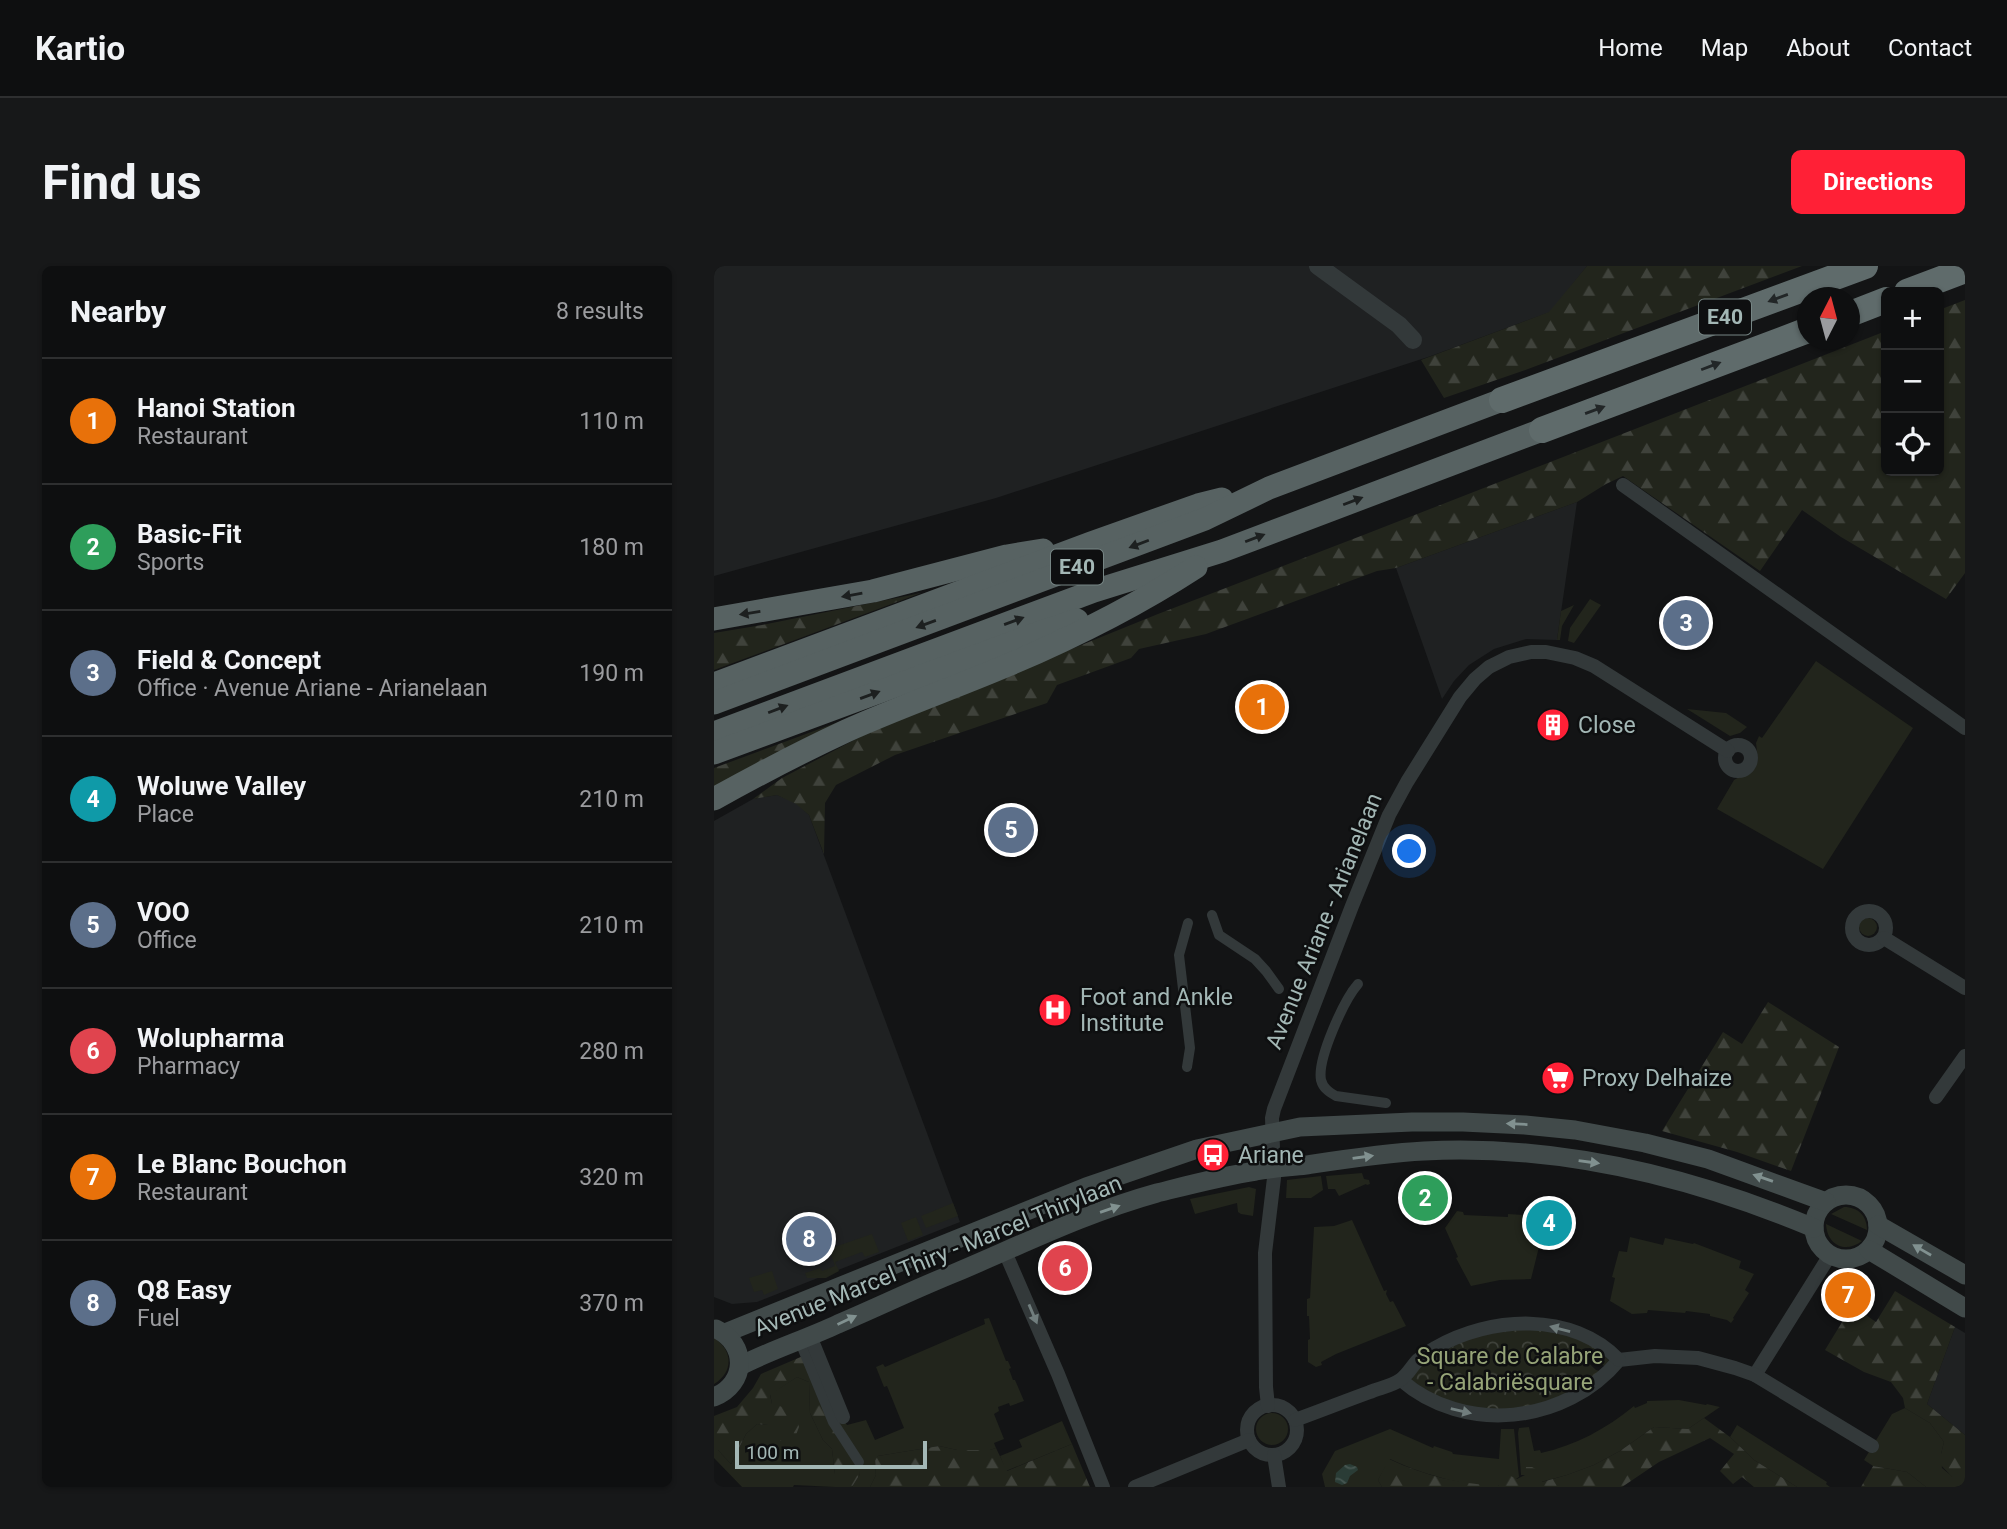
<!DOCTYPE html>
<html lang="en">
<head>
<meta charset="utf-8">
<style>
	:root { --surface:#0e0f10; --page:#171819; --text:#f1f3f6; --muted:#9b9c9f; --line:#2e2f30; --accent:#ff2036 }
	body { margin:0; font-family:Roboto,sans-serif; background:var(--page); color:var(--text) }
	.controls { position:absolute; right:21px; top:21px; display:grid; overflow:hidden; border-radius:10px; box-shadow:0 2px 5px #0004 }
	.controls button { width:63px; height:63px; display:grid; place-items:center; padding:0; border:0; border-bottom:2px solid var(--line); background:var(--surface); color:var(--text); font:35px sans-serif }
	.compass { position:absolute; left:1083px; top:21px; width:63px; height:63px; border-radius:50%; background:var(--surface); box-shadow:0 2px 5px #0004; rotate:6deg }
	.scale { position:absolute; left:21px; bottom:18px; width:192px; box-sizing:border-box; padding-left:7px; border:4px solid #a3b7b5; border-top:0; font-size:19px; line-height:24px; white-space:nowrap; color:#a3b7b5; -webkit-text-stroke:5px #0e0f10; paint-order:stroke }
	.you { position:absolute; left:696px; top:586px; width:24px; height:24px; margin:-18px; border:5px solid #fff; border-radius:50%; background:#1a73e8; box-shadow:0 0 0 10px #1a73e833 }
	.badge { display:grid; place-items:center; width:46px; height:46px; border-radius:50%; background:var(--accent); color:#fff; font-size:23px; font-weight:700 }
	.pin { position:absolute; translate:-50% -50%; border:4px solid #fff; box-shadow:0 2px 7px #0006 }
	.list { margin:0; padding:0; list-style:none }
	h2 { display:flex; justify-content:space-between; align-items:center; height:91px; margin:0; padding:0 28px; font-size:30px }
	h2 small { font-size:23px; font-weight:400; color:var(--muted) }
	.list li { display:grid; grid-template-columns:46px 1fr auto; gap:21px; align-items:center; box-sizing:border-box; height:126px; padding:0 28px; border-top:2px solid var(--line) }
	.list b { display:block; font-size:26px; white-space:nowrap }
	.list p { margin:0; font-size:23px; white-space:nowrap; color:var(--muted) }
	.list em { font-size:23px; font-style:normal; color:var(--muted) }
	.icon { flex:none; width:38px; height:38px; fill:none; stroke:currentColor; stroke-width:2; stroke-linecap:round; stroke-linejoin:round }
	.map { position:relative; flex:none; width:1251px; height:1221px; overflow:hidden; border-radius:10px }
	header { display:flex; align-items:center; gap:42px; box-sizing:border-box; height:98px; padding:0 35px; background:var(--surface); border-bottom:2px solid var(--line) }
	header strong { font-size:33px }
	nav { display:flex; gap:38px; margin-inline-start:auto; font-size:24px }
	.intro { display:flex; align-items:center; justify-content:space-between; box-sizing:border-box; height:168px; padding:0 42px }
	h1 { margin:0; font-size:49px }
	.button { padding:18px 32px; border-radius:10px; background:var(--accent); color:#fff; font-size:24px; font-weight:700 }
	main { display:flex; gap:42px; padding:0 42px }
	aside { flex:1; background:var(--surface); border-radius:10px; box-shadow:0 2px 5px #0004 }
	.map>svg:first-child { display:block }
	.built { fill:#1f2122 }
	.green { fill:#22251c }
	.forest { fill:url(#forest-firs) }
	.park { fill:url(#park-crowns) }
	.water { fill:url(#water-waves) }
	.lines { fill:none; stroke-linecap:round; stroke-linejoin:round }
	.pedestrian { stroke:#33393a; stroke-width:10 }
	.minor { stroke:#33393a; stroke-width:14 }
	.tertiary { stroke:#33393a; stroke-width:18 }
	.secondary { stroke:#414a4a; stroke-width:19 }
	.trunk { stroke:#576262; stroke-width:23 }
	.motorway { stroke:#5f6b6b; stroke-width:26 }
	.oneway { fill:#222627 }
	.oneway2 { fill:#1d2020 }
	.oneway3 { fill:#819190 }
	.oneway4 { fill:#717e7e }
	.labels { text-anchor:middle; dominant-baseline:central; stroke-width:5; stroke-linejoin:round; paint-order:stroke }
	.shield { fill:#0e0f10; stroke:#768584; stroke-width:2 }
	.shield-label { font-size:21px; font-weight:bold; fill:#a3b7b5 }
	.poi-label { font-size:23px; fill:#a3b7b5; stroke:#0e0f10; text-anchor:start }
	.street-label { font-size:23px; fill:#a3b7b5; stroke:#0e0f10 }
	.park-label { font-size:23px; fill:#96a478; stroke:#0e0f10 }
</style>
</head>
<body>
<header>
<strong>Kartio</strong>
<nav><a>Home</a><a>Map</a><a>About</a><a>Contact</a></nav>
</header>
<div class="intro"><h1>Find us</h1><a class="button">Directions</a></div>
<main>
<aside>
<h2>Nearby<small>8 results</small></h2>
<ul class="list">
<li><span class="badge" style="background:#e8710a">1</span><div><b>Hanoi Station</b><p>Restaurant</p></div><em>110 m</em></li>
<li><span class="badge" style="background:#2e9e5b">2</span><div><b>Basic-Fit</b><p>Sports</p></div><em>180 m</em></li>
<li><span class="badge" style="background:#5c6f8a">3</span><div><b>Field &amp; Concept</b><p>Office · Avenue Ariane - Arianelaan</p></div><em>190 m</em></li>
<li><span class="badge" style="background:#0f9aa8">4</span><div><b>Woluwe Valley</b><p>Place</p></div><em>210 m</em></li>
<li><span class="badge" style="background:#5c6f8a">5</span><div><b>VOO</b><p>Office</p></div><em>210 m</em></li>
<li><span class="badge" style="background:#e0444e">6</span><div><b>Wolupharma</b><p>Pharmacy</p></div><em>280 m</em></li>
<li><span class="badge" style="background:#e8710a">7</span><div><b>Le Blanc Bouchon</b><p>Restaurant</p></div><em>320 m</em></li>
<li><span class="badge" style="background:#5c6f8a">8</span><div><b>Q8 Easy</b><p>Fuel</p></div><em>370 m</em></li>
</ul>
</aside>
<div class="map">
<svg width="1251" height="1221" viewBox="0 0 1251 1221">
	<defs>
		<pattern id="forest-firs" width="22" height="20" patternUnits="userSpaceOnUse" patternTransform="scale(1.75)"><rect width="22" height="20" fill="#22251c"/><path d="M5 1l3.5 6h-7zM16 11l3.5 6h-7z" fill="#3f423b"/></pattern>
		<pattern id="park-crowns" width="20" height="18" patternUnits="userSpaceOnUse" patternTransform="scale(1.75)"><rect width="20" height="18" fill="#22251c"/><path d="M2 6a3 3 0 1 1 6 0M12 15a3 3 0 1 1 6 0" fill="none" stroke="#3f423b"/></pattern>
		<pattern id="water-waves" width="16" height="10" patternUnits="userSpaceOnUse" patternTransform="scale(1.75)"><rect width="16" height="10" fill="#2a3c36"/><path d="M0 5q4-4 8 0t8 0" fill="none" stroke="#465651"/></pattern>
	</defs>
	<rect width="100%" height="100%" fill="#131415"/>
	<g class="built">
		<polygon points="0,0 873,0 836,46 717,90 282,232 0,310"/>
		<polygon points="863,236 843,374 812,373 780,383 755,399 740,415 728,433 682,302"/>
		<polygon points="63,529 82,537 95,549 246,956 43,1036 18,1038 0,1031 0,555 39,533"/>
		<polygon points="1241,1061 1251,1067 1251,1169 1213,1138"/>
	</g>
	<g class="green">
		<polygon points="876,333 887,339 860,377 854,375 856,362"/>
		<polygon points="860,339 848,360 846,374 843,374 847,345"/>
		<polygon points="1102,395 1199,462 1109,603 1003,543 1020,514 1041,502 1044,494 1042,477 1045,470 1048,472"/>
		<polygon points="973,443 1012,447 1033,461 1026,467 1016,470"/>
		<circle cx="1154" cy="661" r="9"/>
		<polygon points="648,907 650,913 655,914 656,918 653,919 652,918 625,930 621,923 614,923 612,910"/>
		<polygon points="607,910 609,924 597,932 572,932 573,914"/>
		<polygon points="535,921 542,923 539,950 527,948 524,946 523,937 481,948 476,933"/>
		<polygon points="239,937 244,950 212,962 207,950"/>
		<path d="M1130 941C1144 941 1153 950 1153 964L1117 948Z"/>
		<polygon points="743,945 749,946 750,949 794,951 794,948 809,949 827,973 817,1013 786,1014 757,1020 742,992 744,991 731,962"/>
		<polygon points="202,951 209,969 194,975 187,957"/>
		<polygon points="638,954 670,1025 673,1024 672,1028 676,1036 679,1035 692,1060 622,1088 607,1096 608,1099 602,1101 594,1096 594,1074 596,1073 595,1050 593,1050 593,1033 596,1032 600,961 620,960"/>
		<path d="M1112 958 1148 975C1131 988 1113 979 1112 958Z"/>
		<polygon points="158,968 165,986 151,991 148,986 121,996 125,1005 112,1012 93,1012 91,1007 106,1002 108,1005 121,1000 115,983"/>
		<polygon points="916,971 949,979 951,972 979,978 980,977 1027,995 1025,1002 1040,1008 1031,1024 1035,1027 1019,1052 1020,1053 1017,1057 1013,1054 996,1050 996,1048 972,1045 971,1047 934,1044 933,1047 918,1048 896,1035 901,1012 898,1011 905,985 913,986"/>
		<polygon points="58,1005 64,1023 50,1029 48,1024 40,1026 35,1012"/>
		<polygon points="275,1052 292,1095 294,1095 297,1102 295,1103 299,1114 301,1114 310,1135 296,1140 295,1137 284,1141 285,1145 280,1148 290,1173 280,1177 282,1182 276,1184 243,1184 225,1180 164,1190 161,1193 162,1209 156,1221 138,1221 146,1208 123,1157 130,1154 133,1159 152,1154 161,1174 190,1162 173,1120 170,1121 162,1101 169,1098 171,1101 271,1058 270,1053"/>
		<path d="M0 1072C19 1084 20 1106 0 1118Z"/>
		<polygon points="83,1111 95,1116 96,1147 109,1174 118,1183 121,1208 121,1221 80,1219 79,1221 28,1221 0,1192 0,1184 4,1184 17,1198 32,1168 43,1158 54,1159 58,1138 56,1128"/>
		<path d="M965 1134 992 1139 993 1138 1006 1141 974 1163 940 1161 906 1185 880 1199 853 1209 827 1216 811 1209H807L804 1167 805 1162 815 1161 820 1185 826 1184 827 1187C862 1179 892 1163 920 1140L921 1142 933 1137V1135Z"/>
		<polygon points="1191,1142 1216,1157 1230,1176 1227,1188 1228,1202 1251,1221 1212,1221 1193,1206 1159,1200 1150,1194 1178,1148"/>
		<circle cx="558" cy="1163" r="16"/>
		<polygon points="348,1155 358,1178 292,1205 286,1190 308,1181 305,1174"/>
		<polygon points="1023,1159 1113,1216 1112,1218 1116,1221 1083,1221 1040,1194 1016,1171"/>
		<path d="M676 1163 719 1182 720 1180 738 1186 739 1188 785 1193 787 1163H800L805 1211C799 1215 791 1219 784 1220 751 1221 705 1207 676 1193L664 1214 668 1221H611L608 1208 621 1185Z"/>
	</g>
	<g class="forest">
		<polygon points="873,0 1088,0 814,103 730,132 707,94 835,46"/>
		<polygon points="1251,34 1251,307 1232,333 1127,271 1088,244 1046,305 909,210 892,218 863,236 682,302 663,305 492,368 425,383 417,392 343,419 333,437 181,489 122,519 111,537 110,588 95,549 82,538 63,529 39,533 68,512 165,461 444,348 652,268 1172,65 1172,205 1225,205 1225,44"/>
		<polygon points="207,327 0,404 0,367 48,359"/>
		<polygon points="181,435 0,527 0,502"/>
		<polygon points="1054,736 1125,781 1077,905 1023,886 948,865 1009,766 1028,778"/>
		<polygon points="1181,1025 1241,1061 1213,1138 1251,1169 1251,1220 1245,1218 1223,1195 1227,1188 1230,1176 1216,1157 1191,1142 1189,1132 1177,1116 1150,1106 1111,1084 1133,1048 1149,1047 1162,1056"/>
		<polygon points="89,1090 143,1196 146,1208 138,1221 121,1221 121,1208 118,1183 109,1174 96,1147 95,1116 83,1111 56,1129 58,1138 80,1144 85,1161 80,1174 64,1175 54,1159 43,1158 32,1168 17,1198 4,1184 0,1184 0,1150 23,1141 39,1122 47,1108"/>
		<path d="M990 1152 1016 1171 1040 1194 1083 1221H1040L1028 1211 1019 1218 1006 1205 1020 1188 996 1172 945 1196 908 1221H668L664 1214 675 1193C711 1210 746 1218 785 1220L786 1210 793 1208 803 1213 811 1209 812 1201H818L825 1205 828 1216 853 1209 880 1199 906 1185 940 1161 974 1163Z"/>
		<polygon points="358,1178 376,1221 156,1221 162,1209 161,1192 164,1190 225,1180 243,1184 276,1184 282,1182 293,1205"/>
		<polygon points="1159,1200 1193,1206 1212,1221 1147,1221"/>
	</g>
	<path class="park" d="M835 1063 883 1080 896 1096 894 1101C882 1098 881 1092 876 1082L868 1083V1091L882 1104 888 1106 854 1130 795 1146 736 1139 697 1114 703 1099 769 1065Z"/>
	<polygon class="water" points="636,1198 643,1201 644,1204 636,1210 633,1217 628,1219 621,1216 622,1207 631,1199"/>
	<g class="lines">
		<g class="pedestrian">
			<polyline points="498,649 505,669 541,693 552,705 565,723"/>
			<path d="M644 718C630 734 603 793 607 814 609 822 615 826 622 830L672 837"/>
			<polyline points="473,801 476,782 465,689 474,657"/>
			<polyline points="88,1081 119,1156 145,1196"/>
		</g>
		<g class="minor">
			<polyline points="909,219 1251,462"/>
			<circle cx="1024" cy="492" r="13"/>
			<circle cx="1155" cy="662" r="17"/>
			<polyline points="1170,672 1251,722"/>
			<polyline points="1222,831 1251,790"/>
			<polyline points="291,986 344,1108 389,1221"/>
			<polyline points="96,1070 129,1151"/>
			<polyline points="1041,1109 1116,989"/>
			<path d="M687 1114C750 1169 852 1158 905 1094L941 1090 984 1092 1021 1102 1041 1109 1158 1180"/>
			<circle cx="558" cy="1164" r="25"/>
			<polyline points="554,1140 552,1121 551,987 560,912 558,852 560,843 638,640 675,549 693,516 746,431 761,413 775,401 795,391 817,386 832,386 861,392 880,400 1014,485"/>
			<path d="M581 1154C606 1145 631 1135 656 1126 665 1122 678 1120 686 1114 693 1110 698 1100 704 1094 709 1090 715 1085 721 1082 776 1050 858 1045 905 1094"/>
			<polyline points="560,1189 565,1221"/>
			<polyline points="421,1221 535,1174"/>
		</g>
		<polyline class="tertiary" points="604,0 685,59 699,74"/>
		<g class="secondary">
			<circle cx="1132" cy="961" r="32"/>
			<polyline points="1164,959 1251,1009"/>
			<polyline points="1155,984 1251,1042"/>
			<polyline points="11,1067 372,921 483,883 586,861 698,856 749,856 811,859 861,864 931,877 994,893 1112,936"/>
			<path d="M26 1100C57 1084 92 1073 124 1058 164 1041 203 1022 243 1006 309 978 374 946 443 927 475 919 509 910 542 905 559 902 576 901 592 899 632 893 671 887 710 885 844 878 978 911 1100 962"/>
			<path d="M0 1131C33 1118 34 1078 2 1063"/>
		</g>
		<g class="trunk">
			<polyline points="0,353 159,325 293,290 329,284"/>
			<polyline points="0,418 377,277 484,239 508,233"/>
			<polyline points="0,437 491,253 555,222 788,134"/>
			<polyline points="0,467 380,325 508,285 828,164"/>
			<polyline points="0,487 316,370 363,354"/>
			<path d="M0 533C43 509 87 486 132 465 185 441 240 422 294 399 360 371 422 340 482 301"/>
		</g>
		<g class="motorway">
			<polyline points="1193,26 1251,4"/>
			<polyline points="1136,48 1172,34"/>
			<polyline points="788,134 1151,0"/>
			<polyline points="828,164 1094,64"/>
		</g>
	</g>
	<defs><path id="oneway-solid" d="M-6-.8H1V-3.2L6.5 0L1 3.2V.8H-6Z" transform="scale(1.75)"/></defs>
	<g class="oneway">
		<use href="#oneway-solid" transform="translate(1064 32) rotate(160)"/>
		<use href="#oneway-solid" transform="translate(997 100) rotate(-21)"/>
		<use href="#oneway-solid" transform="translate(881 144) rotate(-20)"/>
	</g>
	<g class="oneway2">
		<use href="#oneway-solid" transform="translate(639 235) rotate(-21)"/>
		<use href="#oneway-solid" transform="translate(541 272) rotate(-21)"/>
		<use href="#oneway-solid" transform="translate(425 278) rotate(159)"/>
		<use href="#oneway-solid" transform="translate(138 329) rotate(170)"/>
		<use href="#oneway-solid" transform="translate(36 347) rotate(171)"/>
		<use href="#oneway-solid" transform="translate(300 355) rotate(-20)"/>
		<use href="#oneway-solid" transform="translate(212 358) rotate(160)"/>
		<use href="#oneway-solid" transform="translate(156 429) rotate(-20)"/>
		<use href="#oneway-solid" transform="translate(64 443) rotate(-21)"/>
	</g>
	<g class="oneway3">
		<use href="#oneway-solid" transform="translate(803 858) rotate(-177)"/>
		<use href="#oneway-solid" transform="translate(649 891) rotate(-8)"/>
		<use href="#oneway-solid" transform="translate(875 896) rotate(8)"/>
		<use href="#oneway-solid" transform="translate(1049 912) rotate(-161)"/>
		<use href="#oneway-solid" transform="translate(396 943) rotate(-19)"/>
		<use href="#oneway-solid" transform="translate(1208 984) rotate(-150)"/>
		<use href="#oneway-solid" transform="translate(133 1054) rotate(-25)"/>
	</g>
	<g class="oneway4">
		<use href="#oneway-solid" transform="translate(319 1048) rotate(67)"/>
		<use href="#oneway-solid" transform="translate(846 1063) rotate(-165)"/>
		<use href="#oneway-solid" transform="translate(747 1145) rotate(13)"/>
	</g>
	<defs>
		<symbol id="building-disc" viewBox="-11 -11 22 22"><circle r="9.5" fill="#ff2036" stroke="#0e0f10"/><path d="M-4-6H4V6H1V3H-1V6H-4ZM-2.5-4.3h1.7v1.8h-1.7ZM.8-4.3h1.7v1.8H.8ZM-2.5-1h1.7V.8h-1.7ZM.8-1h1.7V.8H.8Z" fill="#fff"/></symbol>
		<symbol id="hospital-disc" viewBox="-11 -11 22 22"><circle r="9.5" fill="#ff2036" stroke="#0e0f10"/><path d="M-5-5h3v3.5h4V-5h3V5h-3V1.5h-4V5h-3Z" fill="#fff"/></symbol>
		<symbol id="supermarket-disc" viewBox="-11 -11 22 22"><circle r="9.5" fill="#ff2036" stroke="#0e0f10"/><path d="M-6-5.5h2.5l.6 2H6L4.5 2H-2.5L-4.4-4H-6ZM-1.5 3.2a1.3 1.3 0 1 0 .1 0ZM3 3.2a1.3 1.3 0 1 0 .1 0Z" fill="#fff"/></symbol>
		<symbol id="bus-disc" viewBox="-11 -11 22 22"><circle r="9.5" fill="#ff2036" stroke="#0e0f10"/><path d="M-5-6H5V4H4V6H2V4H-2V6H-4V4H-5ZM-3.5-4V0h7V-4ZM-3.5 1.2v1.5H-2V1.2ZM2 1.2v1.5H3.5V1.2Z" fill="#fff"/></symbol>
	</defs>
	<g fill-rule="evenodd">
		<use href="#building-disc" x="820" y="440" width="38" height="38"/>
		<use href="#hospital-disc" x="322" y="725" width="38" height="38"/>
		<use href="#supermarket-disc" x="825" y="793" width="38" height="38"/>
		<use href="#bus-disc" x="480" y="870" width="38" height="38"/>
	</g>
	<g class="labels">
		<g class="shield">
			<rect x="985" y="33.5" width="52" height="35" rx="5"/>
			<rect x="337" y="283.5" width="52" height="35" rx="5"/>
		</g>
		<g class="shield-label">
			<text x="1011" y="51">E40</text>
			<text x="363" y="301">E40</text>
		</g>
		<g class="poi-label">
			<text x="864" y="459">Close</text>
			<text x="366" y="731">Foot and Ankle<tspan x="366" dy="26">Institute</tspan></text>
			<text x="868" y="812">Proxy Delhaize</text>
			<text x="524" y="889">Ariane</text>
		</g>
		<g class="street-label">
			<text transform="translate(610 655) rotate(-68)">Avenue Ariane - Arianelaan</text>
			<text transform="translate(224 990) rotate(-22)">Avenue Marcel Thiry - Marcel Thirylaan</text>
		</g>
		<g class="park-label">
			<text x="796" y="1090">Square de Calabre<tspan x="796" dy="26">- Calabriësquare</tspan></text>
		</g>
	</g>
</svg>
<div class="controls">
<button>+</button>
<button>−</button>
<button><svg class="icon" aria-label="locate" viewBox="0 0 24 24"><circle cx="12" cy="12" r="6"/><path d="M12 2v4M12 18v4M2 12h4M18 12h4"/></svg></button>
</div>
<svg class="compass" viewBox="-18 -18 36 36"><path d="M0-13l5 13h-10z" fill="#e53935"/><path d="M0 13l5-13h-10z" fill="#9b9c9f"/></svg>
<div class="scale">100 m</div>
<div class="you"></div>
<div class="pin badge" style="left:548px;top:441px;background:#e8710a">1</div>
<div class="pin badge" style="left:711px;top:932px;background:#2e9e5b">2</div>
<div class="pin badge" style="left:972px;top:357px;background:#5c6f8a">3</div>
<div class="pin badge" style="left:835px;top:957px;background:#0f9aa8">4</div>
<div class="pin badge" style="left:297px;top:564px;background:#5c6f8a">5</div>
<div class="pin badge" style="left:351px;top:1002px;background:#e0444e">6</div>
<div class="pin badge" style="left:1134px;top:1029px;background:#e8710a">7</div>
<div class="pin badge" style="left:95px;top:973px;background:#5c6f8a">8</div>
</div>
</main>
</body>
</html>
